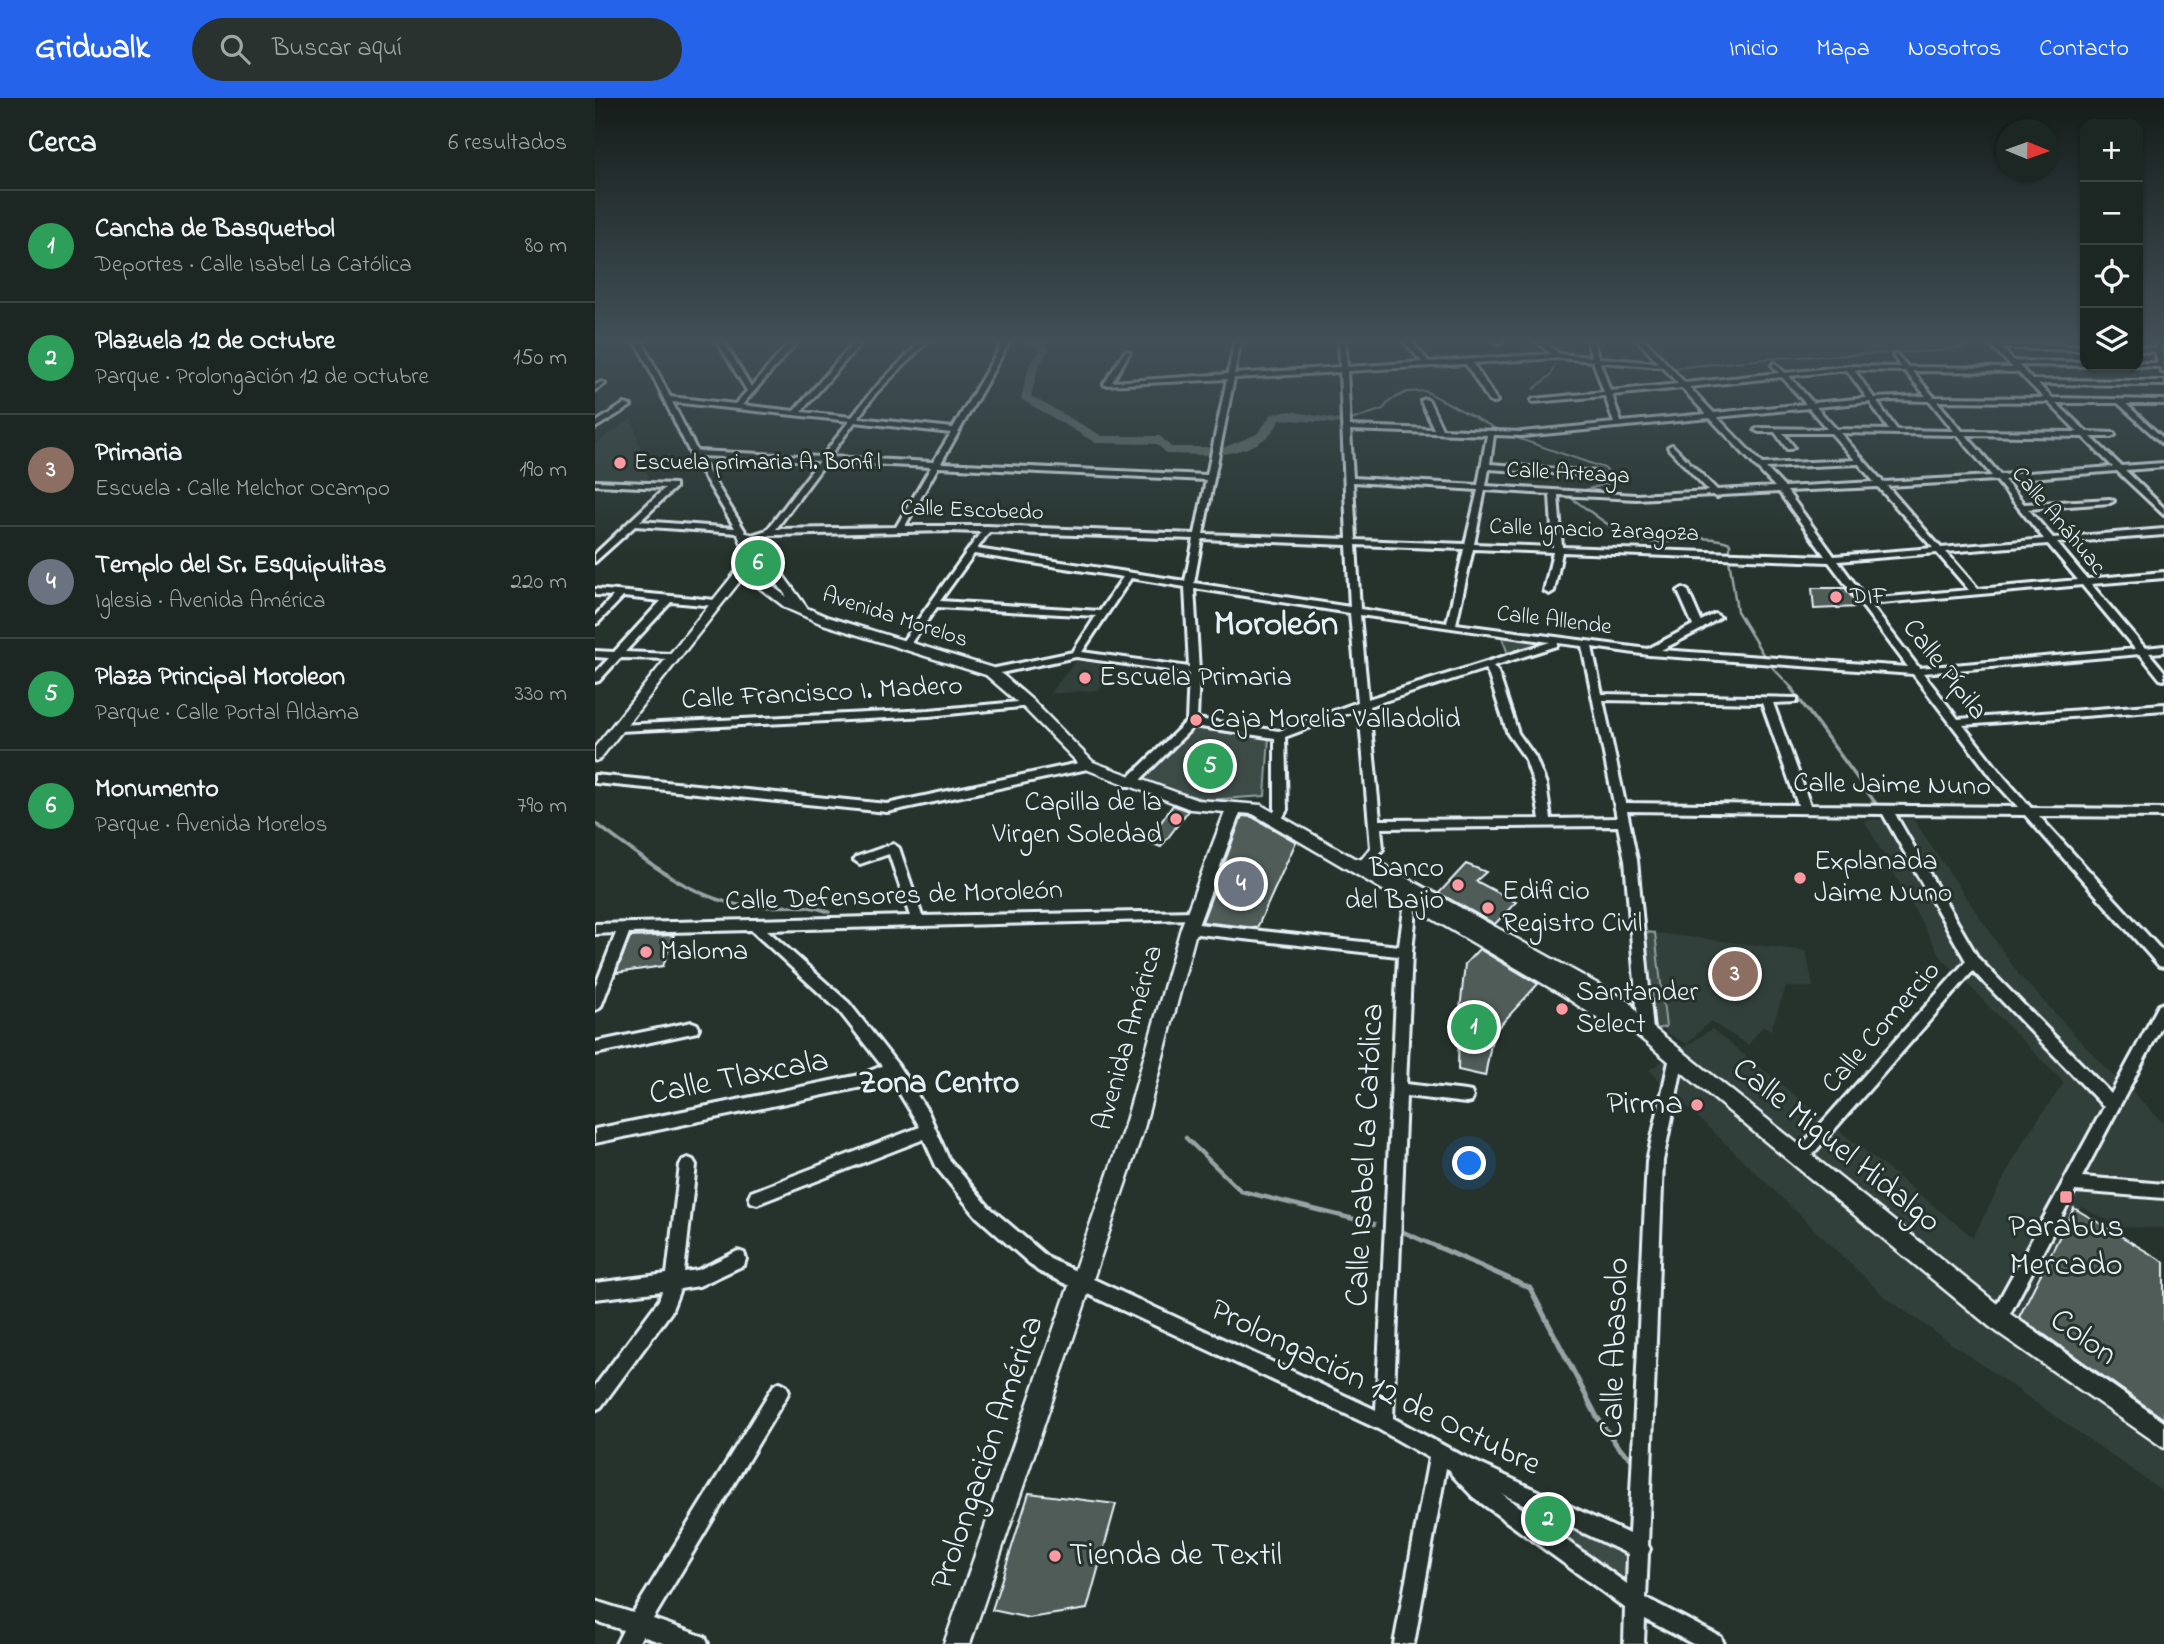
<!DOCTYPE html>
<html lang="es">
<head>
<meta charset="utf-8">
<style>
	:root { --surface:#1c2622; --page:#29322f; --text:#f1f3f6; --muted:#a0a5a5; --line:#3a4340; --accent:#2563eb }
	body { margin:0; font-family:"Indie Flower",sans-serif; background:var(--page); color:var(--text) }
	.controls { position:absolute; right:21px; top:21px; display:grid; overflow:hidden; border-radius:14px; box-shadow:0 2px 5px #0004 }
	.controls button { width:63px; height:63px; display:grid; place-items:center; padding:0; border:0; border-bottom:2px solid var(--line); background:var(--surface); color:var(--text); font:35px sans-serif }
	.compass { position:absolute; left:1401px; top:21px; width:63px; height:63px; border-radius:50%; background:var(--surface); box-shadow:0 2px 5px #0004; rotate:91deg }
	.you { position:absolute; left:875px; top:1066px; width:24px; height:24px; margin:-18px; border:5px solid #fff; border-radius:50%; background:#1a73e8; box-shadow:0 0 0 10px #1a73e833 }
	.badge { display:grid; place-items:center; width:46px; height:46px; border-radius:50%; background:var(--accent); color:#fff; font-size:23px; font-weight:700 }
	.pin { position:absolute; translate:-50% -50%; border:4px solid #fff; box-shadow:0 2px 7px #0006 }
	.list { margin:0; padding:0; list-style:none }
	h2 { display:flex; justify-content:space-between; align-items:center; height:91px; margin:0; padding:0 28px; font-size:30px }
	h2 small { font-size:23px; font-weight:400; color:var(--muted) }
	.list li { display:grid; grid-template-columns:46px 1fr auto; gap:21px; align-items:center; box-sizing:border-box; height:112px; padding:0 28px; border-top:2px solid var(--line) }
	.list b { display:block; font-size:26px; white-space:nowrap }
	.list p { margin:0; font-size:23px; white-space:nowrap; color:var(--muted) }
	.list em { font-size:23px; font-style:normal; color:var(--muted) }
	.icon { flex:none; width:38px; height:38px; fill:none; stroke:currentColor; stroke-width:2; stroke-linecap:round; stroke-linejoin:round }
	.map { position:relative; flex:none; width:1569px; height:1546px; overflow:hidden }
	header { display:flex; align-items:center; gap:42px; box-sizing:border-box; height:98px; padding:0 35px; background:var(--accent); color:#fff }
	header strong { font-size:33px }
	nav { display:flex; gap:38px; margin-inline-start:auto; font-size:24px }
	.search { width:490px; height:63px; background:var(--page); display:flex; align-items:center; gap:18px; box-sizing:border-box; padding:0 24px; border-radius:38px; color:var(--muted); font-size:26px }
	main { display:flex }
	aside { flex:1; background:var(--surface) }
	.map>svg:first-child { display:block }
	.built { fill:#333f3a }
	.green { fill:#3e4b47; stroke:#939ea0; stroke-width:2 }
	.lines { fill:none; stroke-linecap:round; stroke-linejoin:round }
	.stream-far4 { stroke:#98a3a5; stroke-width:2 }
	.stream-far3 { stroke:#98a3a5; stroke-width:2.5 }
	.stream-far2 { stroke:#98a3a5; stroke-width:3.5 }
	.stream-far1 { stroke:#98a3a5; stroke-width:4.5 }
	.stream { stroke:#98a3a5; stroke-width:5 }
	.river { fill:#636f6d; fill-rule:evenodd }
	.building { fill:#505c59; stroke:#e8f1f8; stroke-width:2 }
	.street-casing { stroke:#e8f1f8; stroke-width:6 }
	.secondary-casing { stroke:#e8f1f8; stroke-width:5 }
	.street { fill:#26332d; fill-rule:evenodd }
	.secondary { fill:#26332d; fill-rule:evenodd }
	.poi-dot { fill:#ff9aa2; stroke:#26332d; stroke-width:2.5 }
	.labels { text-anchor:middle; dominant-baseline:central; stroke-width:6; stroke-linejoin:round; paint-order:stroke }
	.far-poi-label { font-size:23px; fill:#e8f1f8; stroke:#26332d; text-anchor:start }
	.far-street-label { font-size:23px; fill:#e8f1f8; stroke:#26332d }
	.street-label { font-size:28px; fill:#e8f1f8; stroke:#26332d }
	.poi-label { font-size:28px; fill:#e8f1f8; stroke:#26332d; text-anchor:start }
	.quarter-label { font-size:32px; font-weight:bold; fill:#e8f1f8; stroke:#26332d }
	.near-street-label { font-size:33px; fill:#e8f1f8; stroke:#26332d }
	.near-poi-label { font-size:33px; fill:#e8f1f8; stroke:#26332d; text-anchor:end }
	.far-town-label { font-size:35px; font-weight:bold; fill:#e8f1f8; stroke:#26332d }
</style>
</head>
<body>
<header>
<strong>Gridwalk</strong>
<div class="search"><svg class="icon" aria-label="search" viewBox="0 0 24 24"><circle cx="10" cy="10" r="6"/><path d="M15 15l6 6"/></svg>Buscar aquí</div>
<nav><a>Inicio</a><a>Mapa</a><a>Nosotros</a><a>Contacto</a></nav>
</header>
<main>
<aside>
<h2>Cerca<small>6 resultados</small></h2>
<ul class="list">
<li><span class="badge" style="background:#2e9e5b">1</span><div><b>Cancha de Basquetbol</b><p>Deportes · Calle Isabel La Católica</p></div><em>80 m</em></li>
<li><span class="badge" style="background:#2e9e5b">2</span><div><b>Plazuela 12 de Octubre</b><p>Parque · Prolongación 12 de Octubre</p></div><em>150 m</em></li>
<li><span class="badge" style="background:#8d6e63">3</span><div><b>Primaria</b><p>Escuela · Calle Melchor Ocampo</p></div><em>190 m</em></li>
<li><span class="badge" style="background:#6b7280">4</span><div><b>Templo del Sr. Esquipulitas</b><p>Iglesia · Avenida América</p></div><em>220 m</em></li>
<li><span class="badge" style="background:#2e9e5b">5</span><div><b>Plaza Principal Moroleon</b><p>Parque · Calle Portal Aldama</p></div><em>330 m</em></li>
<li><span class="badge" style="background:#2e9e5b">6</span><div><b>Monumento</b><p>Parque · Avenida Morelos</p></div><em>790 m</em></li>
</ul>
</aside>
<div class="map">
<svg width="1569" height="1546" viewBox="0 0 1569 1546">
	<rect width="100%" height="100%" fill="#26332d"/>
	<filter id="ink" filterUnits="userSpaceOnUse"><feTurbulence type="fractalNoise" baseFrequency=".0143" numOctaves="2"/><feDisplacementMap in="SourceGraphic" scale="14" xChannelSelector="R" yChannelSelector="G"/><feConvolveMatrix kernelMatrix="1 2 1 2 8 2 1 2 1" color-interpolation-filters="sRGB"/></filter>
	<g filter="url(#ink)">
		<g class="built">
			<polygon points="37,320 55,385 0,384 0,346"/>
			<polygon points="481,563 520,567 504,592 454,596"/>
			<polygon points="1318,721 1424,877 1523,983 1504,1021 1516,1032 1536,992 1569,1026 1569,1130 1525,1129 1487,1109 1439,1182 1569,1272 1569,1394 1290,1199 1054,972 1117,931 1378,1139 1430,1040 1469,985 1346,859 1269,722"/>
			<polygon points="1060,835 1211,853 1218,889 1191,889 1176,932 1168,928 1153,947 1115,923 1092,946 1071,935"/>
		</g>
		<g class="green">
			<polygon points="906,536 965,545 914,559"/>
			<polygon points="596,630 674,639 670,698 612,702 546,684"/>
			<polygon points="1042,833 1060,835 1071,929 1051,933"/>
			<polygon points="859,1364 1045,1451 1042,1506"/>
		</g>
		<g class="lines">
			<g class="stream-far4">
				<polyline points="1402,245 1435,245 1443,241"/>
				<polyline points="1079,270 1181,260 1347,253 1388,245"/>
				<polyline points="939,291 956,277 959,269"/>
				<polyline points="756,322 788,311 796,302 812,294 830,293 907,334"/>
				<polyline points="916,338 1009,370 1020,378 1015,385 982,394"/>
			</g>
			<g class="stream-far3">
				<path d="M976 400C998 414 1026 441 1053 444 1081 447 1108 434 1135 445V456"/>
				<polyline points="1134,461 1142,513 1169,558"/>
				<polyline points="1177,569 1198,591"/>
			</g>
			<g class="stream-far2">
				<polyline points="1196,590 1282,707"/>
				<path d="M0 725C42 756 91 797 144 807 175 813 204 802 234 814"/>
			</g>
			<g class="stream-far1">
				<polyline points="591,1040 646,1093 779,1126"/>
				<polyline points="806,1133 847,1151"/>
			</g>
			<polyline class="stream" points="843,1149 935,1190 1002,1319 1023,1349 1038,1362"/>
			<g class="river">
				<polygon points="417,241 450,244 455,251 444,267 436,298 507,338 565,338 576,349 612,349 618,353 612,357 572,356 562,346 501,345 426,301 434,267 445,251"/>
				<path d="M695 313 752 323 746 326 685 321C674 345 654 351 629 356L623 352 662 336 677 316Z"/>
			</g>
		</g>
		<g class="building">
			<polygon points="1217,490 1250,490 1264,509 1219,511"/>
			<polygon points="578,707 593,713 566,749 552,744"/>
			<polygon points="647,718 657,719 701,744 662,830 607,824"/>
			<polygon points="871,766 891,774 881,783 921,804 900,826 844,795"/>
			<polygon points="79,837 68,868 21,875 35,839"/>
			<polygon points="884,851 943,886 898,935 890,978 863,972 864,921 870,866"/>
			<polygon points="1479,1110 1569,1164 1569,1321 1424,1219"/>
			<polygon points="434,1395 521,1406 492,1511 434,1520 397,1512"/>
		</g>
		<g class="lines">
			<defs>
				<g id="street">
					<path d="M40 241H46L75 299 140 306 152 293 121 241H127L156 289 198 241H205L147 307 199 313 262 241H269L206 314 257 319 277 293 328 241H335L281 295 263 320 358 330 410 241H416L346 365 612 377 632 281 510 287 509 286 530 253 535 254 517 284 633 276 640 241H646L639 276 745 269 744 241H750L752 269 827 264 807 241H814L834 264 956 256 939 241H946L964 256 997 259 991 241H997L1004 260 1063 265 1042 241H1049L1090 285 1184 275 1177 267 1180 265 1190 275 1254 268 1306 269 1298 258 1301 256 1313 269 1418 270 1390 241H1397L1402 246 1490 248V252L1406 250 1419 263 1490 264V268L1423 267 1438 282 1569 283V287L1443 286 1457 300 1569 302V306H1531L1569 341V347L1523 305H1461L1492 334 1519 335 1520 337 1516 339H1496L1526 368 1569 365V369L1530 372 1569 410V417L1522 373 1409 382 1429 406 1515 401 1519 403 1515 405 1433 411 1458 440 1569 431V437L1462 445 1492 481 1569 474V480L1496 486 1550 550 1569 548V554L1554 555 1569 573V582L1565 581 1545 556 1328 575 1363 621 1569 606V612L1368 627 1409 679 1436 710 1569 711V719L1444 718 1569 855V869L1564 868 1430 717 1300 716 1383 860 1516 996 1564 907 1569 905V924L1487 1079 1569 1086V1100L1480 1093 1409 1227 1403 1230 1397 1227 1394 1221 1397 1215 1509 1009 1378 873 1210 1065 1205 1067 1200 1065 1197 1060 1200 1055 1371 863 1288 716 1032 713 1042 762 1058 933 1056 937 1051 939 1046 937 1044 933 1030 762 1023 728 786 730 788 751 768 775H760L758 772 760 769 776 750 764 611 690 639 692 712 685 724H677L675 721 680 712V640L599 628 539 688H531L529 685 531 682 592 623 594 575 481 559 396 577 391 574 396 571 478 554 501 518 342 509 313 549H307L305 547 386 434 353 433 176 437 147 444V440L172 432 224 363 104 358 150 433 151 439H145L143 435 40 428 0 464V456L70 390 0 387V383L80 386V390L45 423 140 430 95 355ZM962 260 998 263 1009 294 939 301 937 302V304L1010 298 1019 325 927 334 847 331 834 303 830 301 826 303 839 331 755 328 752 273 871 266 894 303 898 305 902 303 878 265ZM1005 264 1068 269 1083 286 1015 293ZM1252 272 1272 300 1218 305 1194 278ZM1259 272 1310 273 1331 298 1279 300ZM1317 273 1423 274 1449 300 1339 299ZM745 274 752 441 608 436 639 280ZM1187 279 1211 306 1119 315 1094 289ZM1087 290 1111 316 1026 324 1017 297ZM1296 302 1335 303 1359 333 1302 332 1282 304ZM1342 303 1453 304 1483 334 1367 333ZM77 304 254 323 227 359 102 353ZM1275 304 1294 332 1241 331 1221 309ZM1214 310 1232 331 1164 330 1160 332 1164 334H1180L1192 351H1195L1199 349 1188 335H1236L1260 362 1167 366 1122 319ZM1115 320 1180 389 1122 392 1077 347 1073 349 1074 351 1114 393 1041 397 891 388 894 371 1002 378 1006 376 1002 374 895 366 899 337 927 338ZM260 324 356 335 338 364 234 359ZM755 332 892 337 883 387 758 380ZM1245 335 1363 337 1397 378 1288 384ZM1371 337 1488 339 1518 369 1405 377ZM231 364 336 369 301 429 181 431ZM1264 366 1279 384 1189 389 1171 370ZM343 369 611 382 600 436 392 428H310ZM1401 382 1449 441 1346 450 1292 388ZM758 384 883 392 870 446 761 442ZM1283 389 1338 450 1239 458 1192 393ZM890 392 955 396 958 449 879 446ZM1184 394 1230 458 967 449 963 397 1041 401 1118 397 1122 399 1126 397ZM394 434 599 441 590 483 382 451ZM607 441 752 447 755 509 599 485ZM1453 446 1483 482 1383 491 1351 454ZM761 447 869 451 852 525 765 511ZM878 451 958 454 949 493 954 496 959 493 967 454 1234 464 1313 569 1066 552 1107 531 1125 519 1120 516 1106 523 1093 493 1088 490 1083 493 1098 527 1053 551 861 526ZM1342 455 1374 492 1271 501 1243 463ZM379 456 528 479 505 513 345 503ZM536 480 590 489 594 569 487 554ZM1487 487 1540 551 1324 570 1275 506ZM599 490 755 515 763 604 684 633 602 621 604 573ZM765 517 955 544 773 601ZM963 545 987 548 1022 720 956 721 951 686 940 659 923 635 903 574 898 568 962 548ZM997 549 1054 557 1318 576 1401 685 1423 709 1215 707 1178 605 1202 604V600L1007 596ZM890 571 893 575 913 636 930 660 939 686 945 721 785 722 774 608ZM1008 602 1167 605 1203 707 1030 705Z"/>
					<polygon points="897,241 904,241 907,245 902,246"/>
					<polygon points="1566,241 1569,241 1566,252 1569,261 1569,275 1567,274 1565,269 1541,268 1543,265 1563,265 1560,254 1543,253 1543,249 1561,250"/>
					<polygon points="7,284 10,286 0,292 0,287"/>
					<polygon points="29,306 36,308 0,330 0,325"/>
					<polygon points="0,491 120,502 125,505 120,508 76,504 30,554 77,556 80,557 80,561 25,560 4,583 0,584 0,575 14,560 0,559 0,553 19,554 66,503 28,499 3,525 0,526 0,518 18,498 0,497"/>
					<polygon points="433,603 437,604 437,608 334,618 24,633 19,630 24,627 334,612"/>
					<polygon points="493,663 499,667 497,670 292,714 0,685 0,677 292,706"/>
					<path d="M298 746 304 750 327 818 602 813 604 816 602 819 598 821 172 832 254 905 302 966 333 1014 353 1060 394 1109 455 1161 781 1312 803 858 594 835 589 833 588 830 589 827 594 825 804 848 809 811 822 792H830L832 795 821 812 817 854 811 986 871 993 876 994 878 999 876 1004 871 1005 811 998 798 1320 866 1357 1034 1436 1052 1063 1075 959 1077 955 1082 953 1087 955 1089 959 1068 1063 1053 1447 1055 1451 1053 1456 1051 1500 1126 1539 1129 1546H1098L1050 1521 1049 1546H1029L1030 1510 878 1399 857 1377 855 1372 851 1370 819 1546H799L834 1360 783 1331 443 1173 382 1119 342 1070 329 1041 162 1106 156 1104 154 1099 156 1094 325 1029 294 978 267 989 0 1045V1031L265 977 287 968 244 913 156 832 34 835 7 906 5 910 0 912V889L21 835 0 836V826L315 818 294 756 265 766 259 762 261 759ZM907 1396 1033 1456 1032 1486Z"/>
					<polygon points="97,924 102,926 104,930 102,934 0,956 0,944"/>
					<polygon points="93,1060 98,1062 101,1067 89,1174 103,1172 143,1153 149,1155 151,1161 149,1167 104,1188 85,1191 76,1214 6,1309 0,1312 0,1288 64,1202 67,1193 0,1201 0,1185 72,1176 85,1067 88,1062"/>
					<polygon points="185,1284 191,1287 194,1293 191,1299 58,1521 110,1539 113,1546 71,1546 47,1538 43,1546 21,1546 28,1532 0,1523 0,1503 38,1515 179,1287"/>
				</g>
				<path id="secondary" d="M148 434 159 437 212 510 233 519 401 571 438 603 498 664 602 702 666 707 759 760 785 765 1035 904 1046 920 1411 1213 1569 1324V1350L1395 1229 1036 932 1014 928 966 896 658 716 645 715 602 830 549 1030 375 1546H349L529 1030 586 830 630 714 595 711 488 670 428 609 391 577 225 525 191 510 149 478 5 661 0 663V649L143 471 151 456 143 437ZM162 457 192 499 154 471Z"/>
			</defs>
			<use href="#street" class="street-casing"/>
			<use href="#secondary" class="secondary-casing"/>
			<use href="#street" class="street"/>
			<use href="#secondary" class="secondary"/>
		</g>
	</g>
	<linearGradient id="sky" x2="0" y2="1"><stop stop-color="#151c19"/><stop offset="0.53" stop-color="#415057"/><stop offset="1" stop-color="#415057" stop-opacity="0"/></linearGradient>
	<rect width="1569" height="458" fill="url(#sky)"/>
	<g class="poi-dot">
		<circle cx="25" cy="365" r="7"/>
		<circle cx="1241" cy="499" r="7"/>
		<circle cx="490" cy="580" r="7"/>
		<circle cx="601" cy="622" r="7"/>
		<circle cx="581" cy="721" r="7"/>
		<circle cx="1205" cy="780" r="7"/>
		<circle cx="863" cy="787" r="7"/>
		<circle cx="893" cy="810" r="7"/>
		<circle cx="51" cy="854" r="7"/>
		<circle cx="967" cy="911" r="7"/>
		<circle cx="1102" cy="1007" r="7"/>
		<rect x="1464" y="1092" width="14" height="14" rx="3.5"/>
		<circle cx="460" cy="1458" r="7"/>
	</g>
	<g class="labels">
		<g class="far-poi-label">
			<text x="39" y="365">Escuela primaria A. Bonfil</text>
			<text x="1255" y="499">DIF</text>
		</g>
		<g class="far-street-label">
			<text transform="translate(973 376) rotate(3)">Calle Arteaga</text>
			<text transform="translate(377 413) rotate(2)">Calle Escobedo</text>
			<text transform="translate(1463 423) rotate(50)">Calle Anáhuac</text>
			<text transform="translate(999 433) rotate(2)">Calle Ignacio Zaragoza</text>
			<text transform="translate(300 520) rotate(18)">Avenida Morelos</text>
			<text transform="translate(959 523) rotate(7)">Calle Allende</text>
		</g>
		<g class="street-label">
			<text transform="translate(1349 572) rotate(52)">Calle Pípila</text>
			<text transform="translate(227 596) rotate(-3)">Calle Francisco I. Madero</text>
			<text transform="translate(1297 688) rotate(1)">Calle Jaime Nuno</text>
			<text transform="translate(299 799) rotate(-2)">Calle Defensores de Moroleón</text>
			<text transform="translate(1287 930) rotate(-49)">Calle Comercio</text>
			<text transform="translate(534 940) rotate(-74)">Avenida América</text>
		</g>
		<g class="poi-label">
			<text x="504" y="580">Escuela Primaria</text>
			<text x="615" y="622">Caja Morelia Valladolid</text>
			<text x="567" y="705" text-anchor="end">Capilla de la<tspan x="567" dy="32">Virgen Soledad</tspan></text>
			<text x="1219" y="764">Explanada<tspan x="1219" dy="32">Jaime Nuno</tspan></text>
			<text x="849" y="771" text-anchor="end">Banco<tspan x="849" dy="32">del Bajio</tspan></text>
			<text x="907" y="794">Edificio<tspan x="907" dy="32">Registro Civil</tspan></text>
			<text x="65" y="854">Maloma</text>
			<text x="981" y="895">Santander<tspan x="981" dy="32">Select</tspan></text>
		</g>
		<g class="quarter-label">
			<text x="344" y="986">Zona Centro</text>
		</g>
		<g class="near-street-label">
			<text transform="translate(144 980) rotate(-11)">Calle Tlaxcala</text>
			<text transform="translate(1241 1048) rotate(39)">Calle Miguel Hidalgo</text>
			<text transform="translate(771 1057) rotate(-87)">Calle Isabel La Católica</text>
			<text transform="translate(1488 1240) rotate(35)">Colon</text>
			<text transform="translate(1021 1250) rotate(-88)">Calle Abasolo</text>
			<text transform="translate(780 1290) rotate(26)">Prolongación 12 de Octubre</text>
			<text transform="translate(393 1355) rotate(-71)">Prolongación América</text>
		</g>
		<g class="near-poi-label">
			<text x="1088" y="1007">Pirma</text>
			<text x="1471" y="1130" text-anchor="middle">Parabus<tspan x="1471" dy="38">Mercado</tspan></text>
			<text x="474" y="1458" text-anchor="start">Tienda de Textil</text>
		</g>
		<g class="far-town-label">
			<text x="681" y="527">Moroleón</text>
		</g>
	</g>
</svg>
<div class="controls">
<button>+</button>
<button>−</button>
<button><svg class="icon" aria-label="locate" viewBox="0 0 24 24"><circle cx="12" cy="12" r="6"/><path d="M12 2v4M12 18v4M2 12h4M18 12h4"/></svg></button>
<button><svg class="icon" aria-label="layers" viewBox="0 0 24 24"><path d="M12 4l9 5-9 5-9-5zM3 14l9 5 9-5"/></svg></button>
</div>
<svg class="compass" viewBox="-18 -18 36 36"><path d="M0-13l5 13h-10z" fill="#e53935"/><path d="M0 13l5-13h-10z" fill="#a0a5a5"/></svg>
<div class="you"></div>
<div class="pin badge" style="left:879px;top:929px;background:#2e9e5b">1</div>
<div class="pin badge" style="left:953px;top:1421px;background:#2e9e5b">2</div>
<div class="pin badge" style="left:1140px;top:876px;background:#8d6e63">3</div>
<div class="pin badge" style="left:646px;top:786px;background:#6b7280">4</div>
<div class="pin badge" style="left:615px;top:668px;background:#2e9e5b">5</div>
<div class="pin badge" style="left:163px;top:465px;background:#2e9e5b">6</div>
</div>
</main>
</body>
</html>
